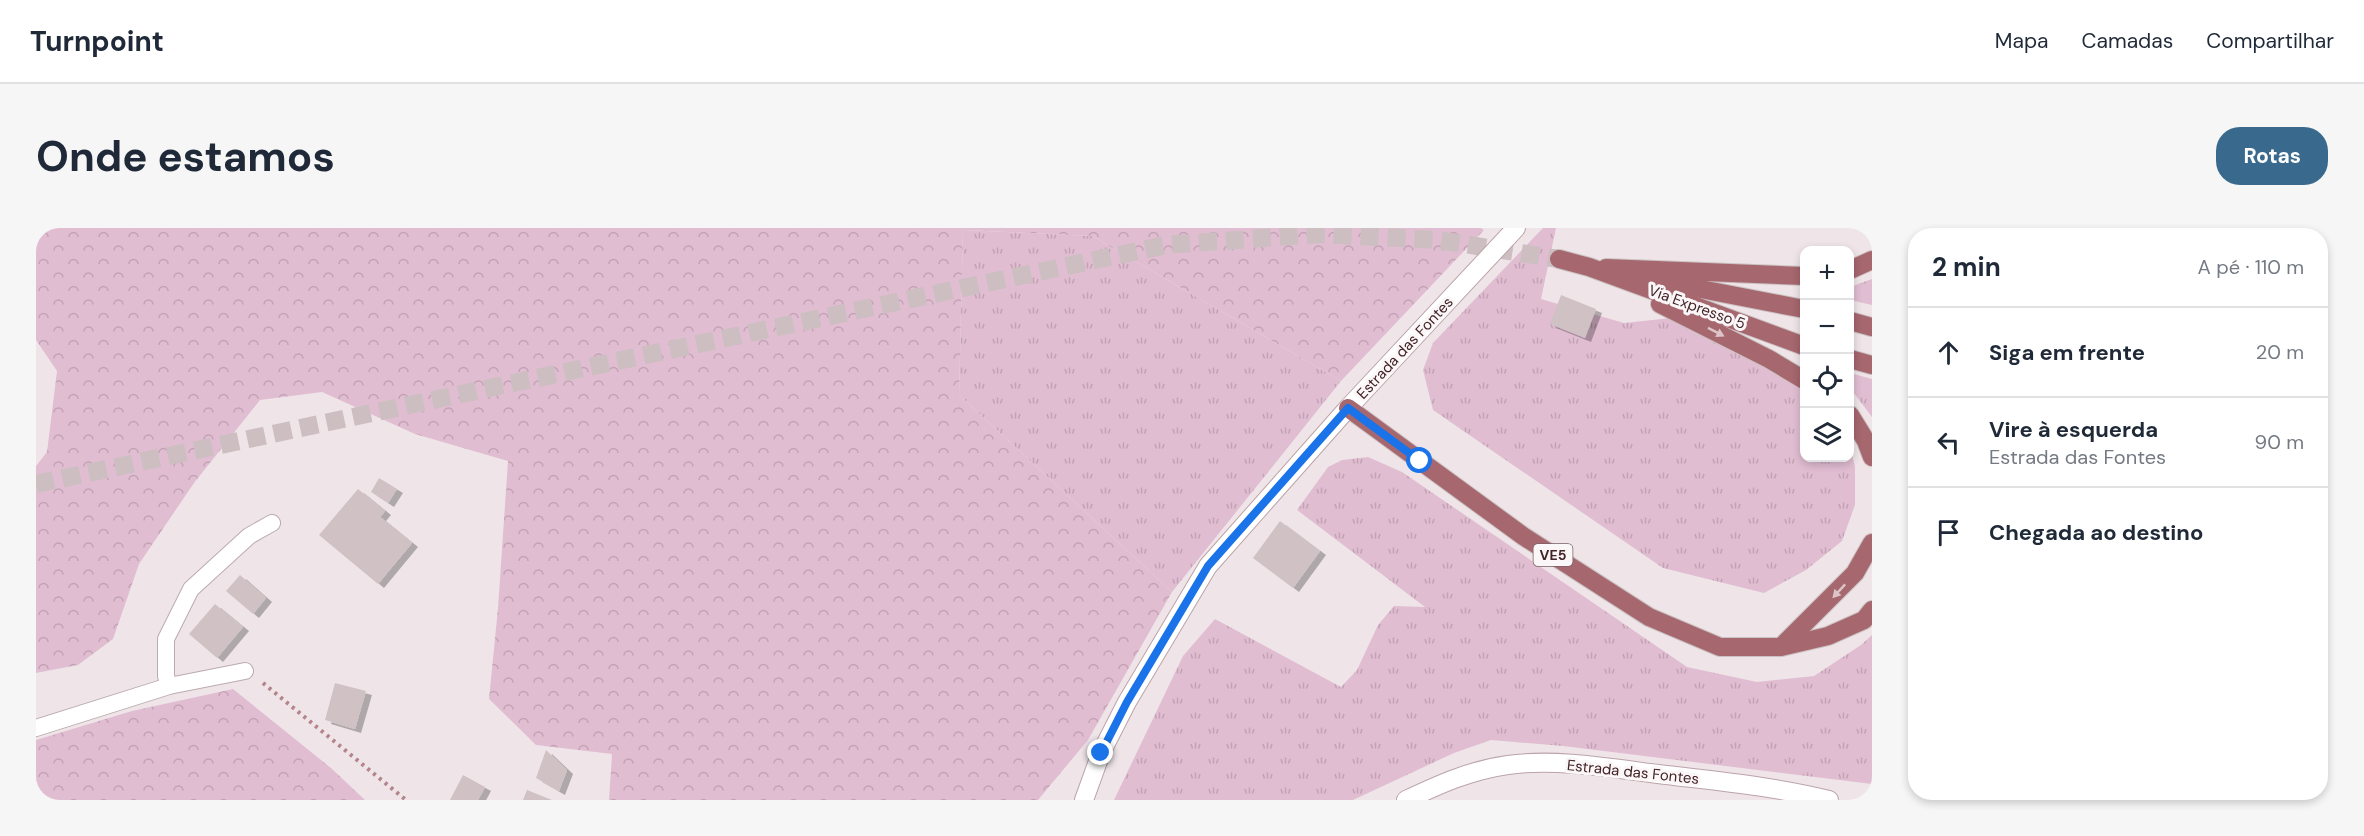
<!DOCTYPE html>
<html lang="pt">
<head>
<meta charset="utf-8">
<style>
	:root { --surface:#fff; --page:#f6f6f7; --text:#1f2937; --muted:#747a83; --line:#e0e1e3; --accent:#396a8e }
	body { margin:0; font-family:"DM Sans",sans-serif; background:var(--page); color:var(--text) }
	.controls { position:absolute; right:18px; top:18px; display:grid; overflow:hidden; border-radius:12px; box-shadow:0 3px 9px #0003 }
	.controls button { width:54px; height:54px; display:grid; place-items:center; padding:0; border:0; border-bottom:2px solid var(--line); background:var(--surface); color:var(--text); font:30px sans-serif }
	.stop { position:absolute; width:18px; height:18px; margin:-14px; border:4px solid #1a73e8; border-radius:50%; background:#fff }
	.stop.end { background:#1a73e8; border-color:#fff; box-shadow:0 2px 6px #0008 }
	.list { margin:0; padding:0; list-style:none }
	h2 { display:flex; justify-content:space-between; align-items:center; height:78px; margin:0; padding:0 24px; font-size:26px }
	h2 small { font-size:20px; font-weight:400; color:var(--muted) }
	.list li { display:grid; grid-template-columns:39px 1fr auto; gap:18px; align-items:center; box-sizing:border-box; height:90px; padding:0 24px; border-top:2px solid var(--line) }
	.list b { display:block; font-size:22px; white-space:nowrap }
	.list p { margin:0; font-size:20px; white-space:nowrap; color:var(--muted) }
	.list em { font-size:20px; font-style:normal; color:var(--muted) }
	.icon { flex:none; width:33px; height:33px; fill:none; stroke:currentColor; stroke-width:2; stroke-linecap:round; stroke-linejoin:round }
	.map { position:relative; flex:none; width:1836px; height:572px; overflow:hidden; border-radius:24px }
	header { display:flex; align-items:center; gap:36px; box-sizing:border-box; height:84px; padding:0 30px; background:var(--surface); border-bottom:2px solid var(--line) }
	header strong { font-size:28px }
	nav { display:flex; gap:33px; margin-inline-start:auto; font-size:21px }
	.intro { display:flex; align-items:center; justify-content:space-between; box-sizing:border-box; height:144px; padding:0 36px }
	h1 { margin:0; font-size:42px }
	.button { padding:15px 27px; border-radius:24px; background:var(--accent); color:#fff; font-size:21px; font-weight:700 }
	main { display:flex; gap:36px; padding:0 36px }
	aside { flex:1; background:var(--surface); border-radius:24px; box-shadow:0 3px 9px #0003 }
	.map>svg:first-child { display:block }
	.grass { fill:url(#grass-tufts) }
	.forest { fill:url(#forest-crowns) }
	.building { fill:#d0c1c5; filter:url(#shadow) }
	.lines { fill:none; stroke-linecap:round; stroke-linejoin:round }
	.primary-tunnel { stroke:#ccbec1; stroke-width:18; stroke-dasharray:18 9; stroke-linecap:butt }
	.lane-casing { stroke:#bbabae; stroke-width:18 }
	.secondary-casing { stroke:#bba3a8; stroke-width:20 }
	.primary-casing { stroke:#cac1c2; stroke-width:20 }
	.path { stroke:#b4848c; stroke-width:4; stroke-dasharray:3 4.5; stroke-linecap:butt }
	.lane { stroke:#fff; stroke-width:16 }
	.secondary { stroke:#fff; stroke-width:18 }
	.primary { stroke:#a6676e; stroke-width:18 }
	.oneway { fill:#ddc4c8 }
	.route { stroke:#1a73e8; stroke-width:8 }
	.labels { text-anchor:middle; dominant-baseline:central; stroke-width:6; stroke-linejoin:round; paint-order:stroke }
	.shield { fill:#fbf6f8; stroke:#7a6265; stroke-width:1.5 }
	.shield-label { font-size:14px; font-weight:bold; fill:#422326 }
	.street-label { font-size:15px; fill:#422326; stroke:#fbf6f8 }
</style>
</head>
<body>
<header>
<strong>Turnpoint</strong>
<nav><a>Mapa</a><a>Camadas</a><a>Compartilhar</a></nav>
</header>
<div class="intro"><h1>Onde estamos</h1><a class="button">Rotas</a></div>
<main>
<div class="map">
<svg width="1836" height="572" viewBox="0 0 1836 572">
	<defs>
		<pattern id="grass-tufts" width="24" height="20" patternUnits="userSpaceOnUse" patternTransform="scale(1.5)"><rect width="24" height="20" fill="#e1bdd2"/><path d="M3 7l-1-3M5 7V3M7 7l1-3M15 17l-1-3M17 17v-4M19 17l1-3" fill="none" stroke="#c2a2b4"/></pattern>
		<pattern id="forest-crowns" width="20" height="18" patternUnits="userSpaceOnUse" patternTransform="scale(1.5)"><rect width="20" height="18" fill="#e1bdd2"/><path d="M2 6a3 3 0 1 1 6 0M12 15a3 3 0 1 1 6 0" fill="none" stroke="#c2a2b4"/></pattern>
		<filter id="shadow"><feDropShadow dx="6" dy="4" stdDeviation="0" flood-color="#0004"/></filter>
	</defs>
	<rect width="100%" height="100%" fill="#efe5e8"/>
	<g class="grass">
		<polygon points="1507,0 1520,0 1505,71 1588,95 1635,90 1768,160 1768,230 1814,230 1814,218 1819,239 1819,277 1806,313 1770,342 1728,365 1627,340 1397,182 1387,142 1397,115"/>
		<polygon points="927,2 1056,8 1305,153 1136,364 923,167"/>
		<polygon points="1836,51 1836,77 1814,72 1814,59"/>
		<polygon points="1814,145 1836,151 1836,189 1814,160"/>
		<polygon points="1332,229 1366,244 1651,439 1721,454 1778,448 1825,417 1836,407 1836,556 1527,518 1455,512 1418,525 1317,572 1078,572 1147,428 1179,391 1305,459 1321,442 1342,397 1358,378 1389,379 1261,282 1292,239 1306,232"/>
	</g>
	<g class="forest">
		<polygon points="0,0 1445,0 1448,2 1305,153 1056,8 927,2 923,167 1136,364 1052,512 1002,572 573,572 576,526 500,517 453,471 462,380 472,233 379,206 286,164 224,172 158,255 103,336 77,411 42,437 0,445 0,238 11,224 21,143 0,112"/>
		<polygon points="197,461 295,540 329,572 0,572 0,512 96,483"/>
	</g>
	<g class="building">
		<polygon points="1525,67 1560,81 1549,110 1514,96"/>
		<polygon points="343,250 361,261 352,275 335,264"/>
		<polygon points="322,261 349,283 344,289 376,315 342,356 283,307"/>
		<polygon points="1244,293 1284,323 1257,360 1217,330"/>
		<polygon points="204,347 230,370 217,386 190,363"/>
		<polygon points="179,376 207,399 181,430 153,406"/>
		<polygon points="299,455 330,463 319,501 289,492"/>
		<polygon points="510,522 531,542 523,563 500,550"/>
		<polygon points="427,547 449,559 442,572 414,572"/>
		<polygon points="491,562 516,572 487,572"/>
	</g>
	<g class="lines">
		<polyline class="primary-tunnel" points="0,256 1130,17 1283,6 1402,12 1523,31"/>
		<defs>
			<g id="lane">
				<polyline points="133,458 130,448 130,411 155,361 213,308 236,295"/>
				<polyline points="0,500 133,458 209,443"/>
			</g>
			<g id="secondary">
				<polyline points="1048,572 1065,525 1091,474 1172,338 1312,180 1480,0"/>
				<path d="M1370 572C1404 556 1435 542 1472 537 1519 530 1575 540 1622 546 1679 553 1737 558 1793 572"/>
			</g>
			<g id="primary">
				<polyline points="1523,31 1553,39 1768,118"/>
				<polyline points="1570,40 1768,48"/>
				<polyline points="1814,42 1836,32"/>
				<polyline points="1608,50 1768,81"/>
				<polyline points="1624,76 1733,131 1768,152"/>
				<polyline points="1814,93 1836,99"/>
				<polyline points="1814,131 1836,137"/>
				<polyline points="1312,180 1487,308 1613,389 1684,419 1745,419 1792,408 1828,392 1836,382"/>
				<polyline points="1814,187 1830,213 1836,229"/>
				<polyline points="1746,418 1819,345 1836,315"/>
			</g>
		</defs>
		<use href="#lane" class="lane-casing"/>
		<use href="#secondary" class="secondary-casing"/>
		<use href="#primary" class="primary-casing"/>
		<polyline class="path" points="227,455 370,572"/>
		<use href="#lane" class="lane"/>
		<use href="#secondary" class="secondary"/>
		<use href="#primary" class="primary"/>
	</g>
	<defs><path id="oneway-solid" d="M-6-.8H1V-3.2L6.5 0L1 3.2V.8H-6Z" transform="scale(1.5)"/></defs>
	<g class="oneway">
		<use href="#oneway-solid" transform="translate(1680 104) rotate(27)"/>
		<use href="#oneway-solid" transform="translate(1803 363) rotate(133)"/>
	</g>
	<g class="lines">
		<polyline class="route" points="1065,525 1091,474 1172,338 1312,180 1384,233"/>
	</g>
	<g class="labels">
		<rect class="shield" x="1497.5" y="316" width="39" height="22" rx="4.5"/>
		<g class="shield-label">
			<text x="1517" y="327">VE5</text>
		</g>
		<g class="street-label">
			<text transform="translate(1661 79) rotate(20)">Via Expresso 5</text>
			<text transform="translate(1369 120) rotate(-47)">Estrada das Fontes</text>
			<text transform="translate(1597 544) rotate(6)">Estrada das Fontes</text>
		</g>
	</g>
</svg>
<div class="controls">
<button>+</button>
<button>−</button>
<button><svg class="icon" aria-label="locate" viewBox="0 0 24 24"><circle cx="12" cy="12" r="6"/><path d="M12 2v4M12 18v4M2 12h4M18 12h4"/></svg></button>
<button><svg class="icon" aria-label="layers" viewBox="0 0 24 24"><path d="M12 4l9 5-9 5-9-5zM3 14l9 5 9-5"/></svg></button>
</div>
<div class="stop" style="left:1384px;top:233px"></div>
<div class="stop end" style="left:1065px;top:525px"></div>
</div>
<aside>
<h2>2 min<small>A pé · 110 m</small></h2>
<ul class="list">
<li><svg class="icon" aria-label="ahead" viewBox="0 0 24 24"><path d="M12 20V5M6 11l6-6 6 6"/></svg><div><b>Siga em frente</b></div><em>20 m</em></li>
<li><svg class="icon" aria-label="left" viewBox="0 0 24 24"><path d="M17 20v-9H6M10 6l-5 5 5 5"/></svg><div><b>Vire à esquerda</b><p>Estrada das Fontes</p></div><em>90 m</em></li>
<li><svg class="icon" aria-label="arrive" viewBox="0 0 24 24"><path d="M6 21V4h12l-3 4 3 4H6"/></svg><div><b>Chegada ao destino</b></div></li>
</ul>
</aside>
</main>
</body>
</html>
